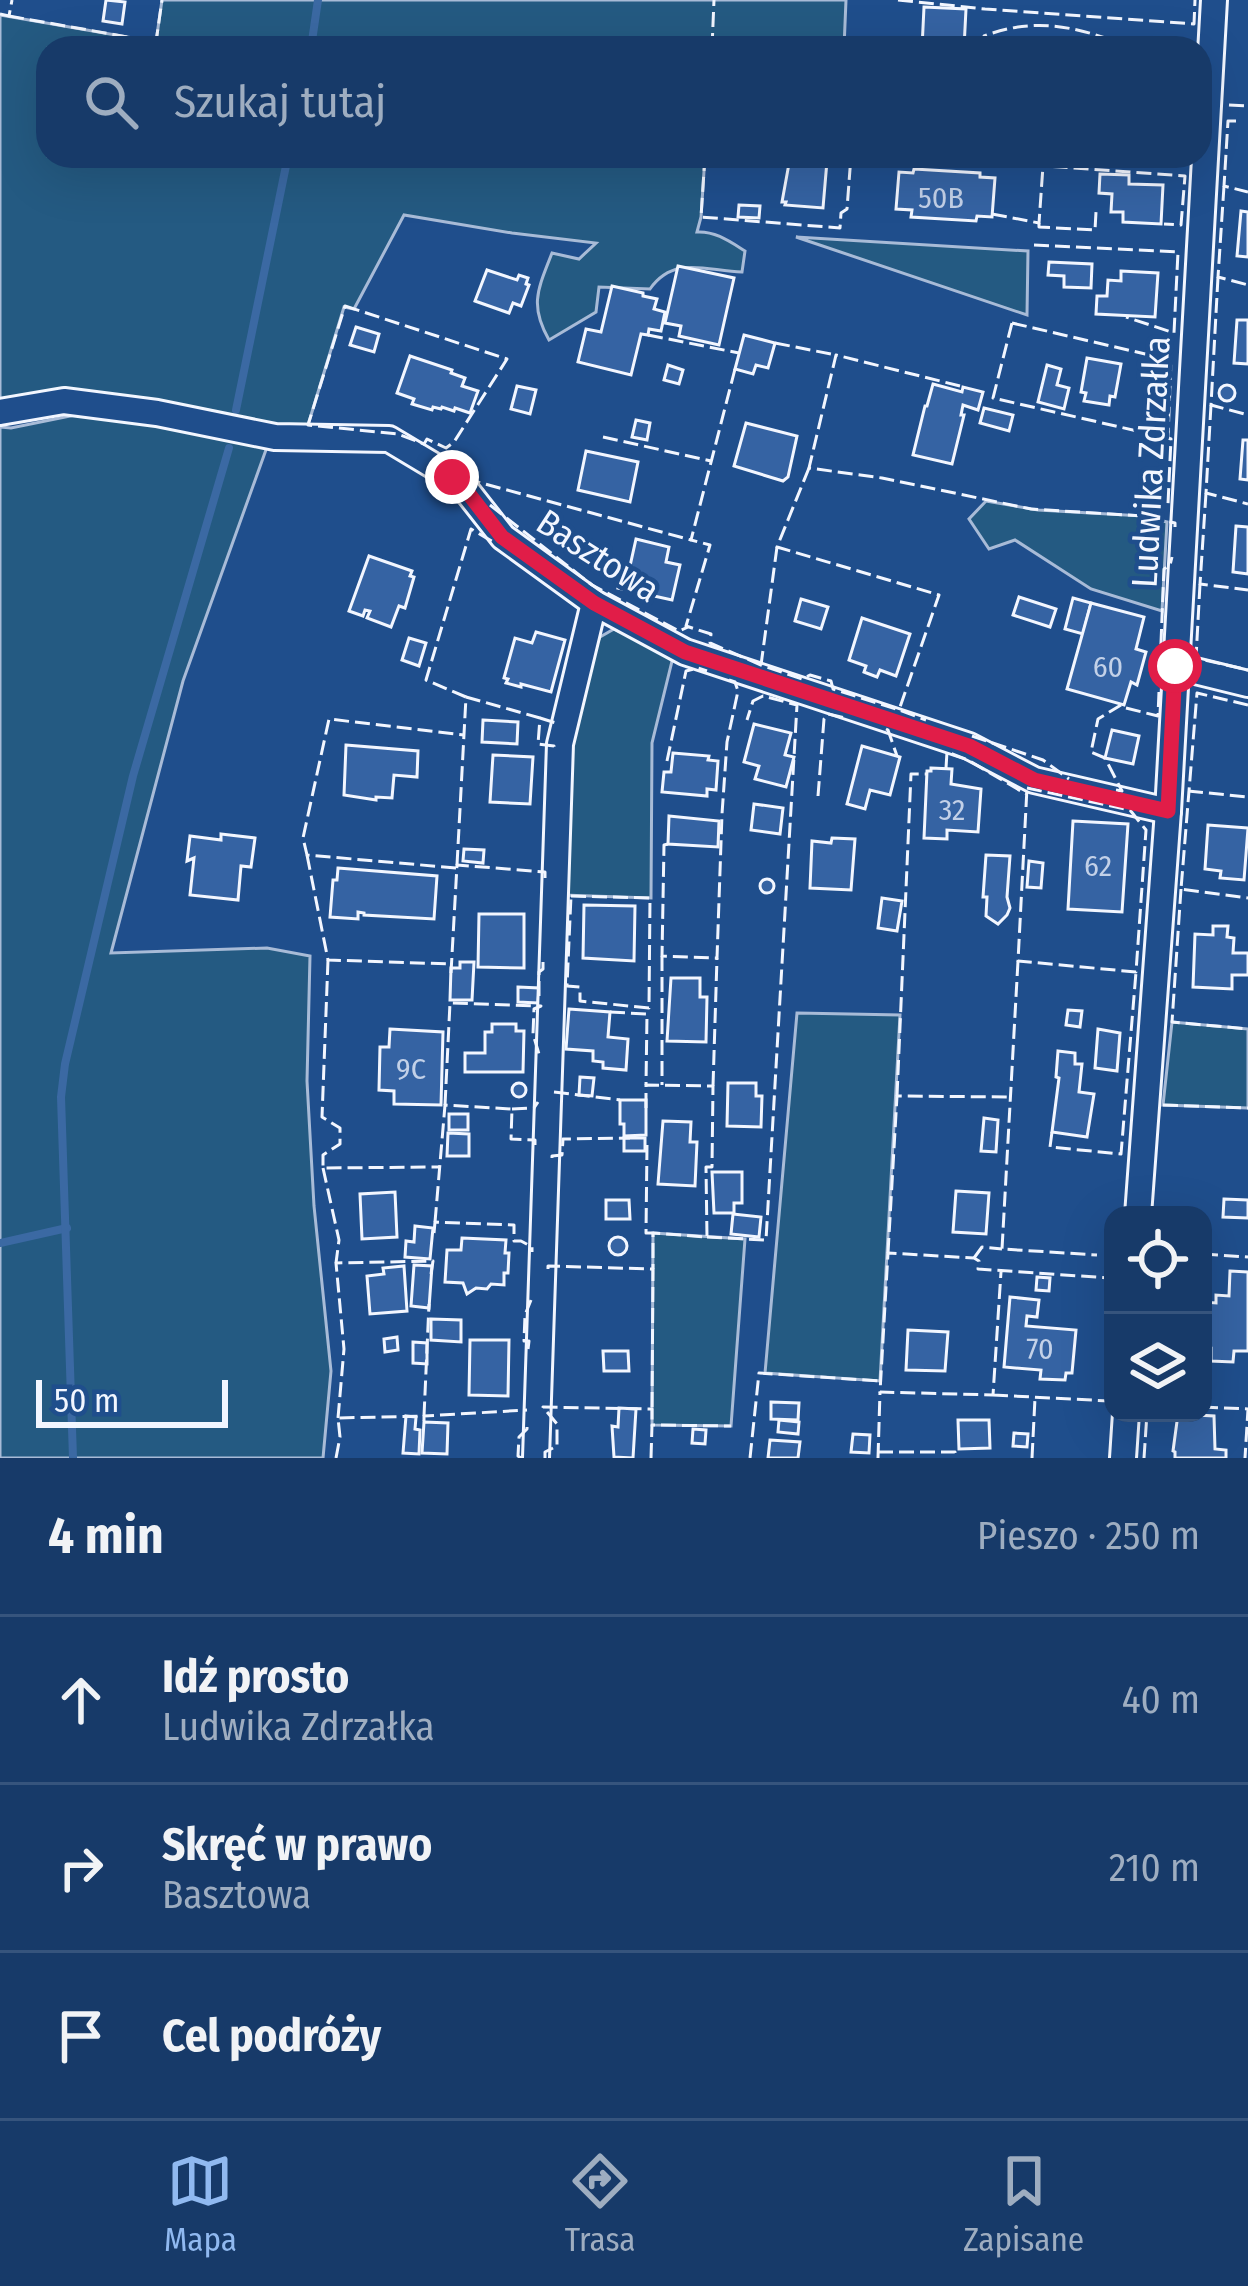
<!DOCTYPE html>
<html lang="pl">
<head>
<meta charset="utf-8">
<style>
	:root { --surface:#173a69; --page:#20416f; --text:#f1f3f6; --muted:#9eadc0; --line:#36547d; --accent:#90b9f0 }
	body { margin:0; font-family:"Fira Sans Condensed",sans-serif; background:var(--page); color:var(--text) }
	.controls { position:absolute; right:36px; bottom:36px; display:grid; overflow:hidden; border-radius:24px; box-shadow:0 12px 48px #0002 }
	.controls button { width:108px; height:108px; display:grid; place-items:center; padding:0; border:0; border-bottom:3px solid var(--line); background:var(--surface); color:var(--text); font:60px sans-serif }
	.scale { position:absolute; left:36px; bottom:30px; width:192px; box-sizing:border-box; padding-left:12px; border:6px solid #f2f6ff; border-top:0; font-size:33px; line-height:42px; white-space:nowrap; color:#f2f6ff; -webkit-text-stroke:9px #1f4e8c; paint-order:stroke }
	.stop { position:absolute; width:36px; height:36px; margin:-27px; border:9px solid #e11d48; border-radius:50%; background:#fff }
	.stop.end { background:#e11d48; border-color:#fff; box-shadow:0 3px 12px #0008 }
	.list { margin:0; padding:0; list-style:none }
	h2 { display:flex; justify-content:space-between; align-items:center; height:156px; margin:0; padding:0 48px; font-size:51px }
	h2 small { font-size:39px; font-weight:400; color:var(--muted) }
	.list li { display:grid; grid-template-columns:78px 1fr auto; gap:36px; align-items:center; box-sizing:border-box; height:168px; padding:0 48px; border-top:3px solid var(--line) }
	.list b { display:block; font-size:45px; white-space:nowrap }
	.list p { margin:0; font-size:39px; white-space:nowrap; color:var(--muted) }
	.list em { font-size:39px; font-style:normal; color:var(--muted) }
	.icon { flex:none; width:66px; height:66px; fill:none; stroke:currentColor; stroke-width:2; stroke-linecap:round; stroke-linejoin:round }
	.map { position:relative; flex:none; width:1248px; height:1458px; overflow:hidden }
	.search { position:absolute; background:var(--surface); box-shadow:0 12px 48px #0002; left:36px; right:36px; top:36px; height:132px; display:flex; align-items:center; gap:30px; box-sizing:border-box; padding:0 42px; border-radius:36px; color:var(--muted); font-size:45px }
	.sheet { height:660px; background:var(--surface) }
	nav { display:flex; justify-content:space-around; align-items:center; box-sizing:border-box; height:168px; border-top:3px solid var(--line); background:var(--surface); font-size:33px; color:var(--muted) }
	nav a { display:grid; justify-items:center; gap:6px }
	nav .on { color:var(--accent) }
	.map>svg:first-child { display:block }
	.green { fill:#245a82; stroke:#a8bbd7; stroke-width:3 }
	.lines { fill:none; stroke-linecap:round; stroke-linejoin:round }
	.stream { stroke:#3b69a3; stroke-width:8 }
	.building { fill:#3563a3; stroke:#f2f6ff; stroke-width:3 }
	.street-casing { stroke:#f2f6ff; stroke-width:30 }
	.street { stroke:#1f4e8c; stroke-width:24 }
	.fence { stroke:#f2f6ff; stroke-width:3; stroke-dasharray:15 6; stroke-linecap:butt }
	.route { stroke:#e11d48; stroke-width:15 }
	.labels { text-anchor:middle; dominant-baseline:central; stroke-width:9; stroke-linejoin:round; paint-order:stroke }
	.number-label { font-size:30px; fill:#c3d1e8 }
	.street-label { font-size:36px; fill:#f2f6ff; stroke:#1f4e8c }
</style>
</head>
<body>
<div class="map">
<svg width="1248" height="1458" viewBox="0 0 1248 1458">
	<rect width="100%" height="100%" fill="#1f4e8c"/>
	<g class="green">
		<path d="M162 0H846L844 48H48V156H705L701 217 697 232C715 231 729 241 745 251L742 272C706 271 674 255 650 289L599 287 596 312 549 340C529 305 538 289 552 253L579 259 596 243 512 233 404 215 354 309 344 307 308 425 277 427 0 406V15L156 42Z"/>
		<polygon points="796,237 1028,251 1027,315"/>
		<polygon points="75,415 222,433 267,447 183,681 111,953 267,948 310,956 307,1081 314,1206 331,1371 323,1458 0,1458 0,427 11,428"/>
		<polygon points="986,501 1038,510 1143,516 1167,522 1162,611 1091,589 1015,540 989,549 969,519"/>
		<polygon points="614,629 673,657 652,743 651,898 562,895 569,758 590,659 600,637"/>
		<polygon points="797,1013 900,1015 880,1381 765,1373"/>
		<polygon points="1172,1022 1248,1029 1248,1108 1163,1105"/>
		<polygon points="653,1233 745,1239 731,1426 652,1425"/>
	</g>
	<g class="lines">
		<g class="stream">
			<polyline points="311,48 318,0"/>
			<polyline points="236,410 288,156"/>
			<polyline points="0,1243 67,1228"/>
			<polyline points="73,1458 61,1097 65,1064 133,776 229,448"/>
		</g>
	</g>
	<g class="building">
		<polygon points="106,0 125,2 122,24 103,21"/>
		<polygon points="924,7 966,9 964,48 922,48"/>
		<polygon points="1105,44 1143,45 1143,48 1105,48"/>
		<polygon points="790,158 827,161 823,208 785,205 786,202 782,202"/>
		<polygon points="914,169 980,173 980,177 995,178 992,217 977,216 976,221 911,217 912,210 896,209 899,172 913,173"/>
		<polygon points="1100,174 1129,175 1129,184 1163,185 1161,224 1123,222 1123,212 1111,212 1112,194 1099,193"/>
		<polygon points="739,205 760,206 759,218 738,217"/>
		<polygon points="1241,211 1248,212 1248,257 1237,256"/>
		<polygon points="1049,262 1092,264 1091,288 1064,287 1064,276 1048,275"/>
		<polygon points="678,266 734,278 719,345 679,336 681,326 665,323"/>
		<polygon points="487,270 517,280 519,275 528,278 526,284 529,285 521,306 513,303 509,313 475,301"/>
		<polygon points="1121,271 1158,273 1155,317 1096,314 1097,296 1107,296 1108,280 1121,281"/>
		<polygon points="612,286 643,293 643,296 657,299 654,309 665,312 661,331 649,329 648,335 641,334 631,375 578,362 586,329 601,332"/>
		<polygon points="1237,320 1248,320 1248,364 1234,363"/>
		<polygon points="356,327 379,334 374,352 350,345"/>
		<polygon points="744,335 775,343 768,368 756,365 753,374 735,369"/>
		<polygon points="410,356 452,370 451,373 465,378 462,386 478,391 470,413 455,408 454,411 442,407 441,409 433,407 432,410 412,404 414,399 397,393"/>
		<polygon points="1087,358 1121,364 1115,397 1110,396 1109,405 1084,401 1086,393 1081,392"/>
		<polygon points="668,365 683,370 679,384 664,380"/>
		<polygon points="1047,365 1061,369 1057,385 1069,388 1064,409 1038,402"/>
		<polygon points="933,384 962,392 963,387 983,392 978,410 963,405 961,415 964,415 952,464 913,455 925,406 927,406"/>
		<circle cx="1227" cy="393" r="8"/>
		<polygon points="517,386 536,390 530,414 511,409"/>
		<polygon points="984,408 1013,415 1009,431 980,423"/>
		<polygon points="636,420 650,423 647,440 632,437"/>
		<polygon points="746,423 797,436 788,477 783,481 734,466"/>
		<polygon points="1243,440 1248,440 1248,480 1240,479"/>
		<polygon points="586,451 638,462 630,502 578,490"/>
		<polygon points="1236,526 1248,527 1248,574 1233,572"/>
		<polygon points="636,539 669,547 666,562 680,565 672,600 618,588 623,565 630,566"/>
		<polygon points="369,556 412,571 410,576 414,577 405,608 399,606 391,627 367,618 370,611 365,610 363,616 349,611"/>
		<polygon points="1019,597 1056,609 1050,627 1013,615"/>
		<polygon points="1073,598 1091,603 1083,634 1065,629"/>
		<polygon points="801,599 828,607 821,629 795,621"/>
		<polygon points="1091,603 1144,617 1136,649 1146,652 1137,685 1131,682 1124,705 1067,689"/>
		<polygon points="862,618 910,634 896,676 880,670 877,677 864,672 866,666 849,660"/>
		<polygon points="536,632 565,640 551,692 521,684 521,687 506,683 508,679 504,678 515,638 532,643"/>
		<polygon points="409,638 426,643 419,666 402,660"/>
		<polygon points="483,720 518,722 517,744 482,742"/>
		<polygon points="754,724 791,733 785,755 794,757 786,787 755,779 759,766 744,762"/>
		<polygon points="1112,730 1139,736 1133,764 1105,758"/>
		<polygon points="346,745 418,751 417,777 394,775 392,798 376,797 376,800 344,795"/>
		<polygon points="862,746 900,757 890,795 870,790 865,809 847,804"/>
		<polygon points="673,753 709,756 708,760 718,761 716,790 707,789 707,796 662,792 664,772 671,772"/>
		<polygon points="493,755 533,757 530,804 490,802"/>
		<polygon points="931,768 952,769 951,784 981,789 978,832 947,830 947,839 924,838 927,771 931,771"/>
		<polygon points="754,804 783,808 780,834 751,830"/>
		<polygon points="669,816 719,821 718,847 668,844"/>
		<polygon points="1073,821 1128,824 1122,912 1068,909"/>
		<polygon points="1208,825 1248,828 1244,880 1220,878 1221,871 1205,869"/>
		<polygon points="221,834 255,838 251,867 241,866 238,900 190,895 194,858 187,861 190,836 221,840"/>
		<polygon points="832,838 855,839 851,890 810,888 812,841 831,843"/>
		<polygon points="464,849 484,850 483,863 463,861"/>
		<polygon points="986,855 1010,856 1007,897 1010,908 1007,915 998,924 986,916 987,897 983,897"/>
		<polygon points="1029,861 1043,863 1041,888 1027,887"/>
		<polygon points="338,868 437,876 434,919 364,915 364,913 358,912 358,919 330,917 333,880 337,880"/>
		<circle cx="767" cy="886" r="7"/>
		<polygon points="882,898 902,901 897,931 878,928"/>
		<polygon points="584,905 635,906 634,961 583,958"/>
		<polygon points="479,914 524,914 524,968 478,967"/>
		<polygon points="1213,926 1228,926 1227,937 1234,938 1233,953 1248,953 1248,975 1232,975 1232,989 1193,987 1195,934 1213,935"/>
		<polygon points="460,962 474,962 472,1000 450,1000 451,968 460,968"/>
		<polygon points="671,978 700,978 700,997 707,997 706,1042 667,1041"/>
		<polygon points="518,987 539,988 538,1003 518,1002"/>
		<polygon points="569,1009 610,1012 608,1037 628,1039 626,1070 603,1068 603,1062 593,1061 593,1051 566,1049"/>
		<polygon points="1068,1010 1082,1011 1080,1027 1066,1025"/>
		<polygon points="492,1024 516,1024 516,1031 524,1031 523,1072 465,1072 465,1053 485,1053 485,1032 492,1032"/>
		<polygon points="390,1029 443,1032 441,1105 394,1104 394,1091 379,1090 380,1047 389,1047"/>
		<polygon points="1098,1029 1120,1033 1117,1071 1095,1068"/>
		<polygon points="1058,1051 1075,1053 1075,1064 1082,1064 1079,1092 1094,1094 1087,1137 1052,1132 1059,1078 1056,1077"/>
		<polygon points="580,1077 594,1078 592,1096 579,1095"/>
		<polygon points="728,1083 756,1083 756,1096 762,1096 761,1127 727,1126"/>
		<circle cx="519" cy="1090" r="7"/>
		<polygon points="620,1100 646,1100 646,1135 624,1136 624,1124 620,1124"/>
		<rect x="449" y="1114" width="19" height="16"/>
		<polygon points="984,1118 998,1120 996,1152 981,1151"/>
		<polygon points="663,1121 691,1122 690,1142 697,1142 695,1186 658,1184"/>
		<polygon points="448,1133 469,1134 469,1156 447,1156"/>
		<rect x="624" y="1138" width="21" height="13"/>
		<polygon points="712,1172 742,1172 742,1203 734,1203 734,1213 714,1213"/>
		<polygon points="956,1191 989,1193 986,1234 953,1232"/>
		<polygon points="395,1192 397,1237 362,1239 360,1194"/>
		<polygon points="1224,1199 1248,1200 1248,1218 1223,1217"/>
		<polygon points="606,1200 629,1200 630,1219 606,1219"/>
		<polygon points="733,1214 761,1217 759,1237 731,1234"/>
		<polygon points="415,1226 433,1228 430,1259 405,1257 406,1241 414,1242"/>
		<circle cx="618" cy="1246" r="9"/>
		<polygon points="462,1238 506,1240 505,1253 509,1253 508,1273 504,1273 504,1285 491,1284 487,1289 476,1288 467,1294 463,1283 445,1282 447,1250 461,1250"/>
		<polygon points="414,1265 432,1266 429,1308 411,1306"/>
		<polygon points="404,1266 407,1311 370,1314 367,1276 384,1274 383,1268"/>
		<polygon points="1230,1271 1248,1272 1248,1351 1234,1351 1233,1362 1211,1361 1211,1348 1203,1347 1203,1302 1216,1303 1216,1295 1229,1296"/>
		<polygon points="1037,1277 1050,1278 1049,1291 1036,1290"/>
		<polygon points="1010,1297 1039,1300 1037,1317 1027,1316 1026,1326 1076,1330 1072,1373 1066,1373 1065,1380 1040,1379 1041,1370 1004,1367"/>
		<polygon points="431,1319 461,1320 461,1342 431,1340"/>
		<polygon points="908,1330 948,1332 945,1371 906,1370"/>
		<polygon points="397,1337 398,1350 385,1352 384,1339"/>
		<polygon points="470,1340 509,1340 508,1396 469,1395"/>
		<polygon points="413,1342 427,1343 427,1364 413,1363"/>
		<polygon points="603,1351 628,1351 629,1371 604,1371"/>
		<polygon points="771,1402 799,1403 798,1420 771,1419"/>
		<polygon points="619,1408 636,1409 633,1458 614,1457 612,1426 618,1427"/>
		<polygon points="1178,1414 1214,1416 1215,1449 1226,1450 1226,1458 1175,1458 1175,1452 1173,1451"/>
		<polygon points="406,1416 416,1417 415,1429 420,1430 419,1454 403,1453"/>
		<polygon points="779,1420 799,1422 798,1434 778,1432"/>
		<polygon points="958,1420 989,1420 990,1448 959,1449"/>
		<polygon points="424,1422 448,1423 447,1454 422,1453"/>
		<polygon points="693,1429 706,1430 705,1444 692,1443"/>
		<polygon points="1014,1433 1028,1434 1027,1447 1013,1446"/>
		<polygon points="853,1434 870,1435 869,1453 851,1452"/>
		<polygon points="770,1440 800,1442 798,1458 768,1458"/>
	</g>
	<g class="lines">
		<defs>
			<g id="street">
				<polyline points="0,412 64,401 157,413 275,437 389,439 459,481 503,537 594,603 685,652 969,746 1034,780 1168,811"/>
				<polyline points="1175,666 1248,684"/>
				<polyline points="1138,1215 1168,811 1214,0"/>
				<polyline points="536,1458 560,744 594,603"/>
				<polyline points="1123,1458 1126,1413"/>
			</g>
		</defs>
		<use href="#street" class="street-casing"/>
		<use href="#street" class="street"/>
		<g class="fence">
			<polyline points="898,0 985,9 1194,24 1195,0"/>
			<polyline points="0,14 9,16 12,0"/>
			<polyline points="9,16 156,42 162,0"/>
			<polyline points="1143,45 1183,48"/>
			<polyline points="712,48 714,0"/>
			<path d="M983 48 984 36C1035 17 1073 26 1123 44"/>
			<polyline points="1229,105 1248,106"/>
			<polyline points="1236,121 1228,121 1224,186 1248,192"/>
			<polyline points="705,156 701,217 840,228 841,213 847,209 851,156"/>
			<polyline points="906,156 1185,176 1181,225 1164,224"/>
			<polyline points="1224,186 1218,277 1248,285"/>
			<polyline points="992,214 1039,223 1043,166"/>
			<polyline points="1039,223 1039,227 1095,230 1096,212"/>
			<polyline points="1034,245 1178,252 1174,333 1126,317"/>
			<polyline points="1218,277 1211,405 1248,415"/>
			<polygon points="345,306 507,359 454,442 446,448 427,439 424,444 398,434 308,425"/>
			<polygon points="1012,323 1171,360 1168,438 993,398"/>
			<polyline points="648,335 739,353"/>
			<polyline points="775,343 836,355"/>
			<polyline points="735,369 691,540 710,545 686,626 711,634 710,643 761,665"/>
			<polyline points="960,386 836,355 809,468 882,478 1031,509 1143,516 1175,523 1175,527"/>
			<polyline points="1211,405 1206,493 1248,504"/>
			<polyline points="603,437 711,461"/>
			<polyline points="809,468 777,547 939,595 899,710 926,720"/>
			<polyline points="467,486 474,481 691,540"/>
			<polyline points="1206,493 1200,584 1248,590"/>
			<polyline points="1148,502 1168,504 1171,439 1168,438"/>
			<polyline points="490,505 592,585 679,631 688,627"/>
			<polyline points="777,547 761,665 802,679 810,675 831,681 833,689 899,710"/>
			<polyline points="1200,584 1196,658 1248,670"/>
			<polyline points="466,697 426,680 471,529 495,543"/>
			<polyline points="1248,705 1197,693 1181,889 1248,898"/>
			<polyline points="1126,708 1158,716 1164,569 1170,565 1172,557"/>
			<polyline points="540,718 556,723 557,720"/>
			<polyline points="886,729 888,730 897,756"/>
			<polyline points="972,736 1043,760 1069,779"/>
			<polyline points="667,761 686,671 698,668 707,671"/>
			<polyline points="946,768 947,752 968,760 1026,794"/>
			<polygon points="1027,788 1130,810 1146,830 1136,972 1018,961"/>
			<polyline points="1116,790 1122,791 1105,758 1091,752 1098,719 1121,705"/>
			<polyline points="1188,791 1248,797"/>
			<polyline points="818,796 824,719 828,714 845,718"/>
			<polyline points="668,844 664,845 662,956 717,958 722,814 727,742 738,691 735,682 729,680"/>
			<polyline points="307,855 328,960 451,964"/>
			<polyline points="457,865 466,697 540,718 538,744 554,746 554,751"/>
			<polyline points="456,868 307,855 303,838 329,719 464,735"/>
			<polyline points="1181,889 1172,1022 1248,1029"/>
			<polygon points="571,896 650,898 649,1008 580,1001 580,987 567,986"/>
			<polyline points="662,956 662,1085"/>
			<polyline points="328,960 322,1117 340,1128 340,1144 323,1155 323,1168 439,1167"/>
			<polyline points="1018,961 1002,1249 1097,1255"/>
			<polyline points="451,973 457,865 545,872 545,878"/>
			<polyline points="539,996 539,972 543,969 543,962"/>
			<polyline points="610,1012 647,1014 646,1085"/>
			<polyline points="713,1086 717,958"/>
			<polyline points="554,1092 620,1100"/>
			<polyline points="897,1096 911,774 927,774"/>
			<polyline points="445,1105 450,1003 541,1006 534,1009 533,1034 539,1054"/>
			<polyline points="1163,1105 1248,1108"/>
			<polyline points="646,1108 646,1085 713,1086 712,1167 706,1167 707,1237 653,1233"/>
			<polyline points="512,1109 534,1108 538,1102"/>
			<polyline points="1052,1132 1050,1147 1121,1154 1136,972"/>
			<polyline points="647,1145 646,1233 653,1233 653,1269"/>
			<polyline points="552,1158 552,1156 562,1155 563,1139 630,1138"/>
			<polyline points="323,1168 339,1240 336,1263"/>
			<polyline points="435,1222 445,1105 512,1109 511,1139 535,1140 535,1145"/>
			<polyline points="434,1233 435,1222 514,1225 514,1241 521,1241 532,1247 532,1252"/>
			<polyline points="707,1237 766,1240 797,705 763,696 753,701 747,720"/>
			<polyline points="888,1253 897,1096 1011,1097"/>
			<polyline points="1203,1254 1248,1257"/>
			<polyline points="974,1258 982,1247 1002,1249"/>
			<polyline points="548,1269 548,1266 653,1269 652,1409"/>
			<polyline points="528,1349 529,1341 524,1341 525,1315 531,1300"/>
			<polyline points="993,1395 1109,1401 1109,1278 978,1269 979,1261 974,1258 888,1253 880,1392 993,1395 1001,1272"/>
			<polyline points="1203,1407 1248,1409 1245,1458"/>
			<polyline points="338,1418 344,1349 336,1263 433,1261 431,1274"/>
			<polyline points="424,1421 424,1416 527,1410"/>
			<polyline points="878,1452 955,1452 956,1458"/>
			<polyline points="336,1458 340,1437 338,1418 424,1416 429,1304"/>
			<polyline points="521,1458 518,1456 519,1437 527,1429 527,1421"/>
			<polyline points="545,1458 545,1452 557,1446 557,1424 543,1407 652,1409 652,1425"/>
			<polyline points="651,1458 652,1425 731,1426"/>
			<polyline points="750,1458 759,1373 880,1381"/>
			<polyline points="878,1458 880,1392"/>
			<polyline points="1032,1458 1035,1398"/>
			<polyline points="1144,1458 1147,1413"/>
		</g>
	</g>
	<g class="lines">
		<polyline class="route" points="452,477 459,481 502,537 594,603 685,652 969,746 1034,780 1168,811 1175,666"/>
	</g>
	<g class="labels">
		<g class="number-label">
			<text x="941" y="198">50B</text>
			<text x="1108" y="667">60</text>
			<text x="952" y="810">32</text>
			<text x="1098" y="866">62</text>
			<text x="411" y="1069">9C</text>
			<text x="1040" y="1349">70</text>
		</g>
		<g class="street-label">
			<text transform="translate(1151 462) rotate(-87)">Ludwika Zdrzałka</text>
			<text transform="translate(598 556) rotate(33)">Basztowa</text>
		</g>
	</g>
</svg>
<div class="controls">
<button><svg class="icon" aria-label="locate" viewBox="0 0 24 24"><circle cx="12" cy="12" r="6"/><path d="M12 2v4M12 18v4M2 12h4M18 12h4"/></svg></button>
<button><svg class="icon" aria-label="layers" viewBox="0 0 24 24"><path d="M12 4l9 5-9 5-9-5zM3 14l9 5 9-5"/></svg></button>
</div>
<div class="scale">50 m</div>
<div class="stop" style="left:1175px;top:666px"></div>
<div class="stop end" style="left:452px;top:477px"></div>
<div class="search"><svg class="icon" aria-label="search" viewBox="0 0 24 24"><circle cx="10" cy="10" r="6"/><path d="M15 15l6 6"/></svg>Szukaj tutaj</div>
</div>
<section class="sheet">
<h2>4 min<small>Pieszo · 250 m</small></h2>
<ul class="list">
<li><svg class="icon" aria-label="ahead" viewBox="0 0 24 24"><path d="M12 20V5M6 11l6-6 6 6"/></svg><div><b>Idź prosto</b><p>Ludwika Zdrzałka</p></div><em>40 m</em></li>
<li><svg class="icon" aria-label="right" viewBox="0 0 24 24"><path d="M7 20v-9h11M14 6l5 5-5 5"/></svg><div><b>Skręć w prawo</b><p>Basztowa</p></div><em>210 m</em></li>
<li><svg class="icon" aria-label="arrive" viewBox="0 0 24 24"><path d="M6 21V4h12l-3 4 3 4H6"/></svg><div><b>Cel podróży</b></div></li>
</ul>
</section>
<nav>
<a class="on"><svg class="icon" aria-label="map" viewBox="0 0 24 24"><path d="M3 6l6-2 6 2 6-2v14l-6 2-6-2-6 2zM9 4v14M15 6v14"/></svg>Mapa</a>
<a><svg class="icon" aria-label="directions" viewBox="0 0 24 24"><path d="M12 3l9 9-9 9-9-9zM9 14v-3h6M13 9l2 2-2 2"/></svg>Trasa</a>
<a><svg class="icon" aria-label="saved" viewBox="0 0 24 24"><path d="M7 4h10v16l-5-4-5 4z"/></svg>Zapisane</a>
</nav>
</body>
</html>
